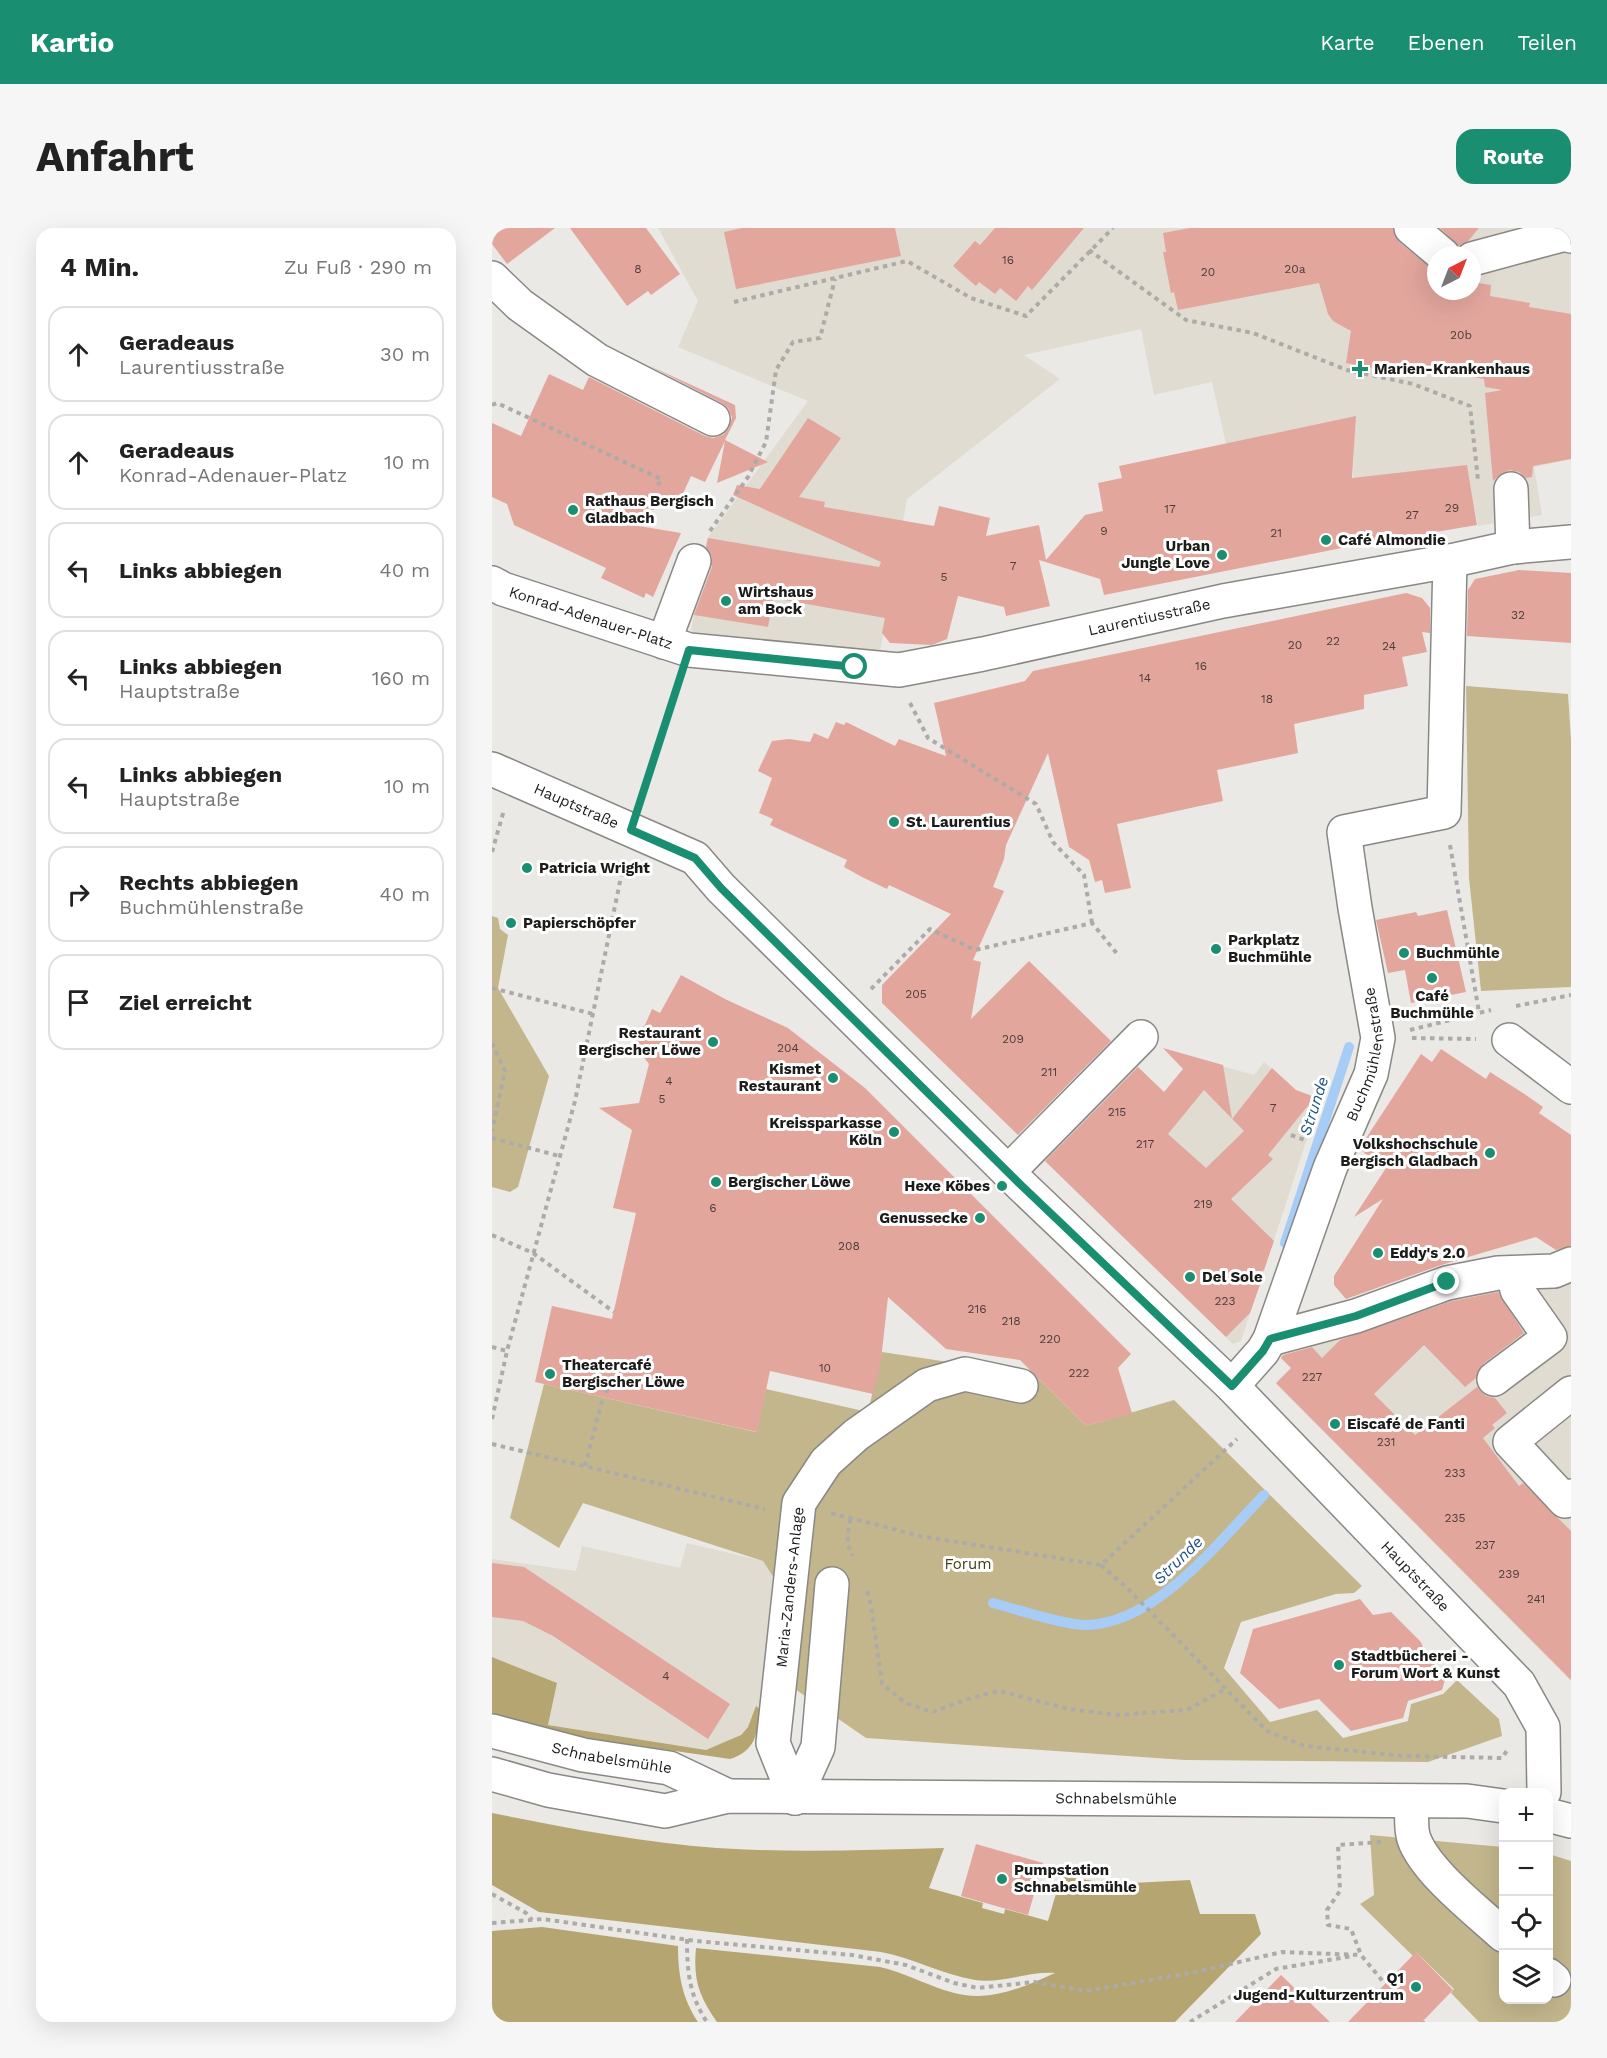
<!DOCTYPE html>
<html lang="de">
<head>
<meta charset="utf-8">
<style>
	:root { --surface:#fff; --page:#f6f6f6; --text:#222; --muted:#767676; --line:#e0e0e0; --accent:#1a8e71 }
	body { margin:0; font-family:"Work Sans",sans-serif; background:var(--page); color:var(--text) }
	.controls { position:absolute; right:18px; bottom:18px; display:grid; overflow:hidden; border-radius:12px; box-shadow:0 6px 24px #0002 }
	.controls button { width:54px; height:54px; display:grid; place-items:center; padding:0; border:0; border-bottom:2px solid var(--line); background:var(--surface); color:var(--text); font:30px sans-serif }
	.compass { position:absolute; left:935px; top:18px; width:54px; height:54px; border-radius:50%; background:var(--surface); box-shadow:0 6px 24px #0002; rotate:42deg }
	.stop { position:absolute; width:18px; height:18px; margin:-14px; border:4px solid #1a8e71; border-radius:50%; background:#fff }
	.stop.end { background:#1a8e71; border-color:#fff; box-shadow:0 2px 6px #0008 }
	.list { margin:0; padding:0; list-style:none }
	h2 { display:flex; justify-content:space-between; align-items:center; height:78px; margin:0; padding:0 24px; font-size:26px }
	h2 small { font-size:20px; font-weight:400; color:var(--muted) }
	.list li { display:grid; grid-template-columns:39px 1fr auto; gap:18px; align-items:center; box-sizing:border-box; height:96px; margin:0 12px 12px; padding:0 12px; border:2px solid var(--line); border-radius:18px }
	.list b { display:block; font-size:22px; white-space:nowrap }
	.list p { margin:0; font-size:20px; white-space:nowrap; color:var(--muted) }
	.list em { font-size:20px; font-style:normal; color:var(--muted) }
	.icon { flex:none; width:33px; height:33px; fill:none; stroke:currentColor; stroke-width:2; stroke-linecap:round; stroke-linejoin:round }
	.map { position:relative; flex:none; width:1079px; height:1794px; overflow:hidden; border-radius:18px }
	header { display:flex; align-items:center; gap:36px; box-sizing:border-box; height:84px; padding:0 30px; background:var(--accent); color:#fff }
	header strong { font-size:28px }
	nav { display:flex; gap:33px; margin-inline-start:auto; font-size:21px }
	.intro { display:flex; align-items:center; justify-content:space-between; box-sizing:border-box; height:144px; padding:0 36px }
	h1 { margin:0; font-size:42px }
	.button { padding:15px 27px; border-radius:18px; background:var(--accent); color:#fff; font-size:21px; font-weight:700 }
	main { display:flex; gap:36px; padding:0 36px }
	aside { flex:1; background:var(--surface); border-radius:18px; box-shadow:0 6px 24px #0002 }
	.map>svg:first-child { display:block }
	.built { fill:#e0dcd1; fill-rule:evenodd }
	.green { fill:#c3b68d }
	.forest { fill:#b5a571 }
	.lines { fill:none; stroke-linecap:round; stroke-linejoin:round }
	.stream { stroke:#a7cdf7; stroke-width:10 }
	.building { fill:#e2a69d; fill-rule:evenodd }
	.minor-casing { stroke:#898884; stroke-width:36 }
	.major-casing { stroke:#898884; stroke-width:36 }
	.path { stroke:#adaba8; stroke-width:4; stroke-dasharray:4.5 4.5; stroke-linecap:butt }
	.minor { stroke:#fff; stroke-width:33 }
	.major { stroke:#fff; stroke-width:33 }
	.route { stroke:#1a8e71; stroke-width:8 }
	.poi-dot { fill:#1a8e71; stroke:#fff; stroke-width:2 }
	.labels { text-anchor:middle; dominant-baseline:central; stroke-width:6; stroke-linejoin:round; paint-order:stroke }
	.number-label { font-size:12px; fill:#4e3e3b }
	.poi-label { font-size:15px; font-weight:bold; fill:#1c1c1a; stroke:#fff; text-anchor:start }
	.street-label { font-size:15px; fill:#1c1c1a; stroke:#fff }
	.park-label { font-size:15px; fill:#463a0f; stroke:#fff }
	.water-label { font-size:16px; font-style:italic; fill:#1f5488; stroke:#fff }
</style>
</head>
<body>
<header>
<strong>Kartio</strong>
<nav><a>Karte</a><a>Ebenen</a><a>Teilen</a></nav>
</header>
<div class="intro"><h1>Anfahrt</h1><a class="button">Route</a></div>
<main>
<aside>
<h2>4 Min.<small>Zu Fuß · 290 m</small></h2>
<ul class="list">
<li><svg class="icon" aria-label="ahead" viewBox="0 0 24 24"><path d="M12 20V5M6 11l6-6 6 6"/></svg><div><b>Geradeaus</b><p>Laurentiusstraße</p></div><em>30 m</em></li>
<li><svg class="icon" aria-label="ahead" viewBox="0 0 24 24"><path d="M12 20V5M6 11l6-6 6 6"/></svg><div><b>Geradeaus</b><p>Konrad-Adenauer-Platz</p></div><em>10 m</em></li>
<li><svg class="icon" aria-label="left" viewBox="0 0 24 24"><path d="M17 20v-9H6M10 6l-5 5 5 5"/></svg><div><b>Links abbiegen</b></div><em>40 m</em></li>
<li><svg class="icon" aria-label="left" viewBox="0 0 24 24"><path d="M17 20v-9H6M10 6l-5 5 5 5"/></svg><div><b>Links abbiegen</b><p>Hauptstraße</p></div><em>160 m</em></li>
<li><svg class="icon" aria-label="left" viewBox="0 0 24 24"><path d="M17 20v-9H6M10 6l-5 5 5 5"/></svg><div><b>Links abbiegen</b><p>Hauptstraße</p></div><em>10 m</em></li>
<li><svg class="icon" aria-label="right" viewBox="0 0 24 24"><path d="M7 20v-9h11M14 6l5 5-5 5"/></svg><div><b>Rechts abbiegen</b><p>Buchmühlenstraße</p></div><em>40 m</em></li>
<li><svg class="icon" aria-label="arrive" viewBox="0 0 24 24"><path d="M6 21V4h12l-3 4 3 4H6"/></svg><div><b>Ziel erreicht</b></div></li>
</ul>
</aside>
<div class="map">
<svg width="1079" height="1794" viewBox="0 0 1079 1794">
	<rect width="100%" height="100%" fill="#ebe9e5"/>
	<g class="built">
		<path d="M166 0H1079V231L1042 239 1050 287 986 298 975 238 861 250 863 189 734 216 720 154 662 167 649 101 532 127 568 151 415 271 388 425 197 415 215 311 316 173 186 119 206 73ZM944 27H980V63H944Z"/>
		<polygon points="701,830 762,847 772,834 804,863 828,871 749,1113 741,1116 549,929 641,835 673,865"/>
		<polygon points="1079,1042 1079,1453 784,1156 846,1093"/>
		<polygon points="195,1315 271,1333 282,1350 269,1482 264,1479 256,1499 245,1510 214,1522 56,1497 65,1455 0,1429 0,1331 84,1343 90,1318 188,1340"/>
	</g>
	<g class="green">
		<polygon points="974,458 1076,466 1079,512 1079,759 989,763 977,650"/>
		<polygon points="0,688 6,690 8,701 16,707 6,760 57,848 26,959 18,964 0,959"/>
		<polygon points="390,1124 543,1147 594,1198 682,1172 870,1358 862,1365 844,1366 749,1394 732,1440 778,1494 825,1482 851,1510 916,1493 919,1476 951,1466 965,1452 1007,1491 1010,1508 936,1534 693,1532 374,1510 274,1441 282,1350 271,1333 91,1275 67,1320 18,1290 52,1156 264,1204 274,1161 376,1184"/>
		<polygon points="878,1607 1011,1619 1011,1772 1056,1772 1057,1626 1079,1633 1079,1794 987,1794 959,1765 962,1761 925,1725 921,1728 868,1676 882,1667"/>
	</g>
	<g class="forest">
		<path d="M0 1429 65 1455 56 1497 214 1522 249 1507 256 1499 264 1478 269 1482C265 1505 264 1523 238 1531L60 1505 0 1489Z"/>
		<path d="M0 1585C74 1600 149 1614 225 1620 300 1625 376 1622 452 1620L437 1660 491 1675 490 1680 512 1686 513 1681 556 1693 569 1648 621 1656 698 1652 708 1686H763L769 1706 683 1794H225C207 1768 201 1752 204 1720L388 1739C420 1746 454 1769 487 1768 514 1767 539 1756 563 1745 537 1743 509 1756 483 1752 451 1747 422 1730 389 1724L47 1684 0 1657Z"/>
		<path d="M50 1699 186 1718C186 1746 190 1770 206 1794H0V1703Z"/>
	</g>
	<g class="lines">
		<g class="stream">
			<polyline points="793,1015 857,819"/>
			<path d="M501 1375C524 1381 574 1398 595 1397 665 1395 726 1314 772 1267"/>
		</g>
	</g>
	<g class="building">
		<polygon points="0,0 63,0 15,36 0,16"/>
		<polygon points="78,0 154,0 188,46 159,67 156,63 135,78"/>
		<polygon points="250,0 403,0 409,28 244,61 232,4"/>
		<polygon points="503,0 592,0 540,62 536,58 524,73 508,60 503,66 487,54 484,58 461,38 483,13 488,17"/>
		<polygon points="698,0 901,0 907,14 944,44 944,63 980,63 980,54 999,57 998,68 1038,75 1037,79 1079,86 1079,231 1041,238 1040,249 1034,250 1027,244 1018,242 1010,245 1001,253 993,165 1010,162 993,159 992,151 928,139 926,148 854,135 859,103 841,93 836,86 827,55 686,82 682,64 679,65 671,24 674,24 671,5"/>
		<polygon points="948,0 987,0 976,13 967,18"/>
		<polygon points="156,137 243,177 244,190 233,212 276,234 225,255 233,213 213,254 199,248 189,270 129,295 189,305 161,369 154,365 152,370 109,350 114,340 22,297 15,276 0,269 0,195 29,208 57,146 91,162 97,149 213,208 221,210 231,207 237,200 240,189 236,180 230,175"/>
		<polygon points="864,188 860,250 975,237 985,297 855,319 612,367 608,351 547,332 558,378 514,388 512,379 466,368 455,411 440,417 398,415 390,405 393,390 281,370 276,399 202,387 220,339 220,329 214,319 216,310 387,339 389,334 241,267 245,257 268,261 316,190 349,210 307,269 333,274 332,279 442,298 447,278 498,290 494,308 547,297 554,332 593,287 611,283 606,255 630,250 627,238"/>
		<polygon points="1027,342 1079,345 1079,415 975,408 976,362 983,351"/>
		<polygon points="914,365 930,370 938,380 938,405 930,404 935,424 910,429 916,458 872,467 872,481 802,496 806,525 725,542 731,573 625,596 639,660 613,665 610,652 603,654 597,632 577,619 556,525 514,617 512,631 501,659 512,663 481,732 489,734 479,791 537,733 619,813 526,907 390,775 390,757 459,686 397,657 395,661 370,649 352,639 355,632 278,597 281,591 267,585 280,550 266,543 280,513 297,511 318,514 322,505 336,511 344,494 352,497 354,494 403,518 407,511 454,528 442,475 533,453 541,443"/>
		<polygon points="955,682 974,764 919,775 913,742 896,745 884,692 924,684 926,688"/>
		<polygon points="189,747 235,772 296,800 373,860 639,1126 626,1140 640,1185 594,1198 528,1132 454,1121 396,1069 388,1141 381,1166 278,1143 265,1204 43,1154 60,1078 120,1091 144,985 121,980 140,902 107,880 147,875 157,836 146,822 146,803 153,797 160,781 168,785"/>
		<path d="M671 820 731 837 740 891 780 840 804 862 823 869 776 927 781 931 739 971 782 1013 772 1042 765 1046 770 1051 758 1085 734 1109 553 933 646 839 672 864 691 841ZM712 862 752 903 714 940 676 906Z"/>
		<polygon points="949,821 994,851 998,844 1034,867 1051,879 1047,885 1079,907 1079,1018 1064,1022 1044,1009 949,1037 854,1071 842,1057 842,1048 891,971 862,989 894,940 867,921 929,826 940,834"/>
		<polygon points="1006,1064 1032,1105 991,1136 984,1150 973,1159 932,1117 882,1166 923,1207 985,1159 994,1168 1003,1170 1015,1185 1000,1197 1003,1200 991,1210 1027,1258 1031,1255 1079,1303 1079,1452 784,1155 799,1140 789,1130 791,1127 820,1119 830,1130 848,1112 960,1073"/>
		<polygon points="0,1335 32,1339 238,1476 216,1511 61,1408 31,1393 0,1389"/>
		<polygon points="868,1371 881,1387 899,1384 929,1414 935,1430 954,1448 950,1462 916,1473 911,1490 859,1503 827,1471 787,1481 748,1445 761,1401"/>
		<polygon points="484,1616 551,1635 536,1687 469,1668"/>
		<polygon points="924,1724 961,1762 930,1794 856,1794"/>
		<polygon points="789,1747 838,1794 743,1794"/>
	</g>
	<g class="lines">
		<defs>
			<g id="minor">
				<polyline points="919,0 951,27"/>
				<polyline points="980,31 1073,6 1079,8"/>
				<polyline points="0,50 28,77 105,132 221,191"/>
				<polyline points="1019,261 1021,319"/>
				<path id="s1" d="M0 355 11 361 197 422 407 442 491 426 731 373 958 333 1021 319 1079 314"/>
				<polyline points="172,414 202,333"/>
				<path id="s2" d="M0 541 203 630 229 660 530 958 740 1158 1027 1456 1051 1499 1052 1564"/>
				<polyline points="1017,812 1079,859"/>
				<polyline points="516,944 649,809"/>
				<polyline points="778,1111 864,1088 955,1055 1006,1045 1062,1043 1079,1036"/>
				<polyline points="1002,1151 1058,1109 1025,1062 1021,1045"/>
				<path id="s3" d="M740 1158 771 1123 778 1111 838 940 879 846 886 810 863 680 852 604 952 584 958 333"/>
				<polyline points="1079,1165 1018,1214 1073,1273 1079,1268"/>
				<path id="s4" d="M303 1570 281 1515 307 1275 334 1234 364 1207 435 1157 473 1146 529 1158"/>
				<polyline points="303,1570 326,1519 340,1356"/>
				<path d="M920 1573C920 1584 918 1600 922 1611 934 1644 985 1683 1011 1707"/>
				<polyline points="1056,1747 1062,1752"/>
			</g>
			<g id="major">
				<path id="s5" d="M0 1503 91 1527 177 1540 236 1568"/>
				<path id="s6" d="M0 1546 56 1562 173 1583 236 1568 975 1573 1011 1578"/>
				<polyline points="1056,1587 1079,1593"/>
			</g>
		</defs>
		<use href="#minor" class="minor-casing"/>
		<use href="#major" class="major-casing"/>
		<g class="path">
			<polyline points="597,22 694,92 761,105 855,142 921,156 978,178 986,252"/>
			<polyline points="242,74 415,33 479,70 534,88 621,0"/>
			<polyline points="0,177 5,175 169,251 166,257"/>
			<polyline points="218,303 256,249 274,214 284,142 301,114 328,110 343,51"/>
			<polyline points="418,475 436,510 544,576 561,614 592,647 600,695"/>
			<polyline points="149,569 187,454"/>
			<polyline points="958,617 987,784"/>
			<polyline points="0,624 12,582"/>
			<polyline points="0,760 101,786"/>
			<polyline points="379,761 438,701 483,722 600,695 627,728"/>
			<polyline points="1024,778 1079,767"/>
			<polyline points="918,802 999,782"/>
			<polyline points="920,810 984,811"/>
			<polyline points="0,815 13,843 0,903"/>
			<polyline points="799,907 813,912"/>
			<polyline points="0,910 67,928"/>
			<polyline points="0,1007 41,1025 122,1084"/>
			<polyline points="0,1119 15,1123"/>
			<polyline points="114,1165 118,1150 116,1148"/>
			<polyline points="0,1191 15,1123 83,873 132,634"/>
			<polyline points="0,1216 273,1281"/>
			<polyline points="93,1238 111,1169"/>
			<polyline points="339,1285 428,1308 609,1337 745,1211"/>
			<polyline points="358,1291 355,1315 361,1328"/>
			<polyline points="609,1337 635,1360 775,1503 813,1518 912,1528 1010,1530 1016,1521"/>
			<polyline points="375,1363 379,1377 390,1456 414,1475 441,1484 476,1471 507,1463 577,1481 625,1487 695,1482 735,1460"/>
			<polyline points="889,1614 846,1617 848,1663 835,1682 836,1697 859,1701 869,1727 893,1756"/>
			<polyline points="0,1666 34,1685 40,1692"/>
			<polyline points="0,1695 51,1691 204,1713 360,1727 414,1737 462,1755 486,1760 542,1754 594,1763 704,1744 790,1724 869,1727"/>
			<path d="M195 1711C195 1743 197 1767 215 1794"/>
			<polyline points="931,1793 931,1794"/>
			<polyline points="698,1794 784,1741 860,1728"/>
		</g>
		<use href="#minor" class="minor"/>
		<use href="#major" class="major"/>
	</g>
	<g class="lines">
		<polyline class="route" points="363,439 197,422 139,602 203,630 229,660 530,958 740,1158 771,1123 778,1111 864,1088 955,1054"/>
	</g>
	<g class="poi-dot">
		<path d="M865 132h6v6h6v6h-6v6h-6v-6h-6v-6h6z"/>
		<circle cx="81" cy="282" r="6"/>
		<circle cx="834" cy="312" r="6"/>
		<circle cx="730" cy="327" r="6"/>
		<circle cx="234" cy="373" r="6"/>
		<circle cx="402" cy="594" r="6"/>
		<circle cx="35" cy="640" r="6"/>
		<circle cx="19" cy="695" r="6"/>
		<circle cx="724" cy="721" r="6"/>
		<circle cx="912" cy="725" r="6"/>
		<circle cx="940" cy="750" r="6"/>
		<circle cx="221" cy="814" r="6"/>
		<circle cx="341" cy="850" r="6"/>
		<circle cx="402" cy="904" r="6"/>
		<circle cx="998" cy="925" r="6"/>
		<circle cx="224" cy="954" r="6"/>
		<circle cx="510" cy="958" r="6"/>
		<circle cx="488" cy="990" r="6"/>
		<circle cx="886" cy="1025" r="6"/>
		<circle cx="698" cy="1049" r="6"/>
		<circle cx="58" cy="1146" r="6"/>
		<circle cx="843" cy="1196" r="6"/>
		<circle cx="847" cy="1437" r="6"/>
		<circle cx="510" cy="1651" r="6"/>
		<circle cx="924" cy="1759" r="6"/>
	</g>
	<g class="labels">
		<g class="number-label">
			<text x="516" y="32">16</text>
			<text x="146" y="41">8</text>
			<text x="803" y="41">20a</text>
			<text x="716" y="44">20</text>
			<text x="969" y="107">20b</text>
			<text x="960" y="280">29</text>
			<text x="678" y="281">17</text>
			<text x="920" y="287">27</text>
			<text x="612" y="303">9</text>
			<text x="784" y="305">21</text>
			<text x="521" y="338">7</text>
			<text x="452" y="349">5</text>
			<text x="1026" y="387">32</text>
			<text x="841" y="413">22</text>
			<text x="803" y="417">20</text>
			<text x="897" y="418">24</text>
			<text x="709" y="438">16</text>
			<text x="653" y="450">14</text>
			<text x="775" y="471">18</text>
			<text x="424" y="766">205</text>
			<text x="521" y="811">209</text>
			<text x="296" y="820">204</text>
			<text x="557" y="844">211</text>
			<text x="177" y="853">4</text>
			<text x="170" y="871">5</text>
			<text x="781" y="880">7</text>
			<text x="625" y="884">215</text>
			<text x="653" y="916">217</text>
			<text x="711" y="976">219</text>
			<text x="221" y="980">6</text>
			<text x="357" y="1018">208</text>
			<text x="733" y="1073">223</text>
			<text x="485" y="1081">216</text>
			<text x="519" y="1093">218</text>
			<text x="558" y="1111">220</text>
			<text x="333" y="1140">10</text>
			<text x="587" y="1145">222</text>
			<text x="820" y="1149">227</text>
			<text x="894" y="1214">231</text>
			<text x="963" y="1245">233</text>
			<text x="963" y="1290">235</text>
			<text x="993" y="1317">237</text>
			<text x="1017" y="1346">239</text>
			<text x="1044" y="1371">241</text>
			<text x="174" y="1448">4</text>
		</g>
		<g class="poi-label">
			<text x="882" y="141">Marien-Krankenhaus</text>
			<text x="93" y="273">Rathaus Bergisch<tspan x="93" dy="17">Gladbach</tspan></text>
			<text x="846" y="312">Café Almondie</text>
			<text x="718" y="318" text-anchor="end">Urban<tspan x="718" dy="17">Jungle Love</tspan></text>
			<text x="246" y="364">Wirtshaus<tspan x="246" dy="17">am Bock</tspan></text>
			<text x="414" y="594">St. Laurentius</text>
			<text x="47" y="640">Patricia Wright</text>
			<text x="31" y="695">Papierschöpfer</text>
			<text x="736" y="712">Parkplatz<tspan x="736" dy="17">Buchmühle</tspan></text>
			<text x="924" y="725">Buchmühle</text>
			<text x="940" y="768" text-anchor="middle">Café<tspan x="940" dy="17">Buchmühle</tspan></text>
			<text x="209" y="805" text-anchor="end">Restaurant<tspan x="209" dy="17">Bergischer Löwe</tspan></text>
			<text x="329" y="841" text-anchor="end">Kismet<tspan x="329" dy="17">Restaurant</tspan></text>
			<text x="390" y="895" text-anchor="end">Kreissparkasse<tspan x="390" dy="17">Köln</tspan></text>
			<text x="986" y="916" text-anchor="end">Volkshochschule<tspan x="986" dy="17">Bergisch Gladbach</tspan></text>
			<text x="236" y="954">Bergischer Löwe</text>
			<text x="498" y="958" text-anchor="end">Hexe Köbes</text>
			<text x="476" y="990" text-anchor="end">Genussecke</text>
			<text x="898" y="1025">Eddy's 2.0</text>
			<text x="710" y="1049">Del Sole</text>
			<text x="70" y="1137">Theatercafé<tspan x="70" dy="17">Bergischer Löwe</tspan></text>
			<text x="855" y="1196">Eiscafé de Fanti</text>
			<text x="859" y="1428">Stadtbücherei -<tspan x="859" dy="17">Forum Wort &amp; Kunst</tspan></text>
			<text x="522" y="1642">Pumpstation<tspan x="522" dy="17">Schnabelsmühle</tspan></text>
			<text x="912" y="1750" text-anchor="end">Q1<tspan x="912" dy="17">Jugend-Kulturzentrum</tspan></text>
		</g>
		<g class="street-label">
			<text stroke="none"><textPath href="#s1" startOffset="675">Laurentiusstraße</textPath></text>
			<text stroke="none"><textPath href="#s1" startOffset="105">Konrad-Adenauer-Platz</textPath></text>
			<text stroke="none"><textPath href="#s2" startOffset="92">Hauptstraße</textPath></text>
			<text stroke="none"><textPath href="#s3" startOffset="363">Buchmühlenstraße</textPath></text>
			<text stroke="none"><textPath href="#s2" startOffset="1239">Hauptstraße</textPath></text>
			<text stroke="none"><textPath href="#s4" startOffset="216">Maria-Zanders-Anlage</textPath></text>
			<text stroke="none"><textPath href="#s5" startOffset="123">Schnabelsmühle</textPath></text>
			<text stroke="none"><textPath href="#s6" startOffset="630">Schnabelsmühle</textPath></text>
		</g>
		<g class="park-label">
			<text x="476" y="1336">Forum</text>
		</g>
		<g class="water-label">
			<text transform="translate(822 878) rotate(-72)">Strunde</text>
			<text transform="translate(686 1332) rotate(-44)">Strunde</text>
		</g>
	</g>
</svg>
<div class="controls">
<button>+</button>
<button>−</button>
<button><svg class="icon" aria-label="locate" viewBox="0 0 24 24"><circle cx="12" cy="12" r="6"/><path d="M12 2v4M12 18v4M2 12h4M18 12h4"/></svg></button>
<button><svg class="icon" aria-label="layers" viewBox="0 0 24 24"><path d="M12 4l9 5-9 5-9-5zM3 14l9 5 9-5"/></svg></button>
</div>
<svg class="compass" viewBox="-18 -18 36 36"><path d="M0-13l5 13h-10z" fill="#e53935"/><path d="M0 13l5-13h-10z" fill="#767676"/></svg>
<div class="stop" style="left:363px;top:439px"></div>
<div class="stop end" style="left:955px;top:1054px"></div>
</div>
</main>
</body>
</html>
